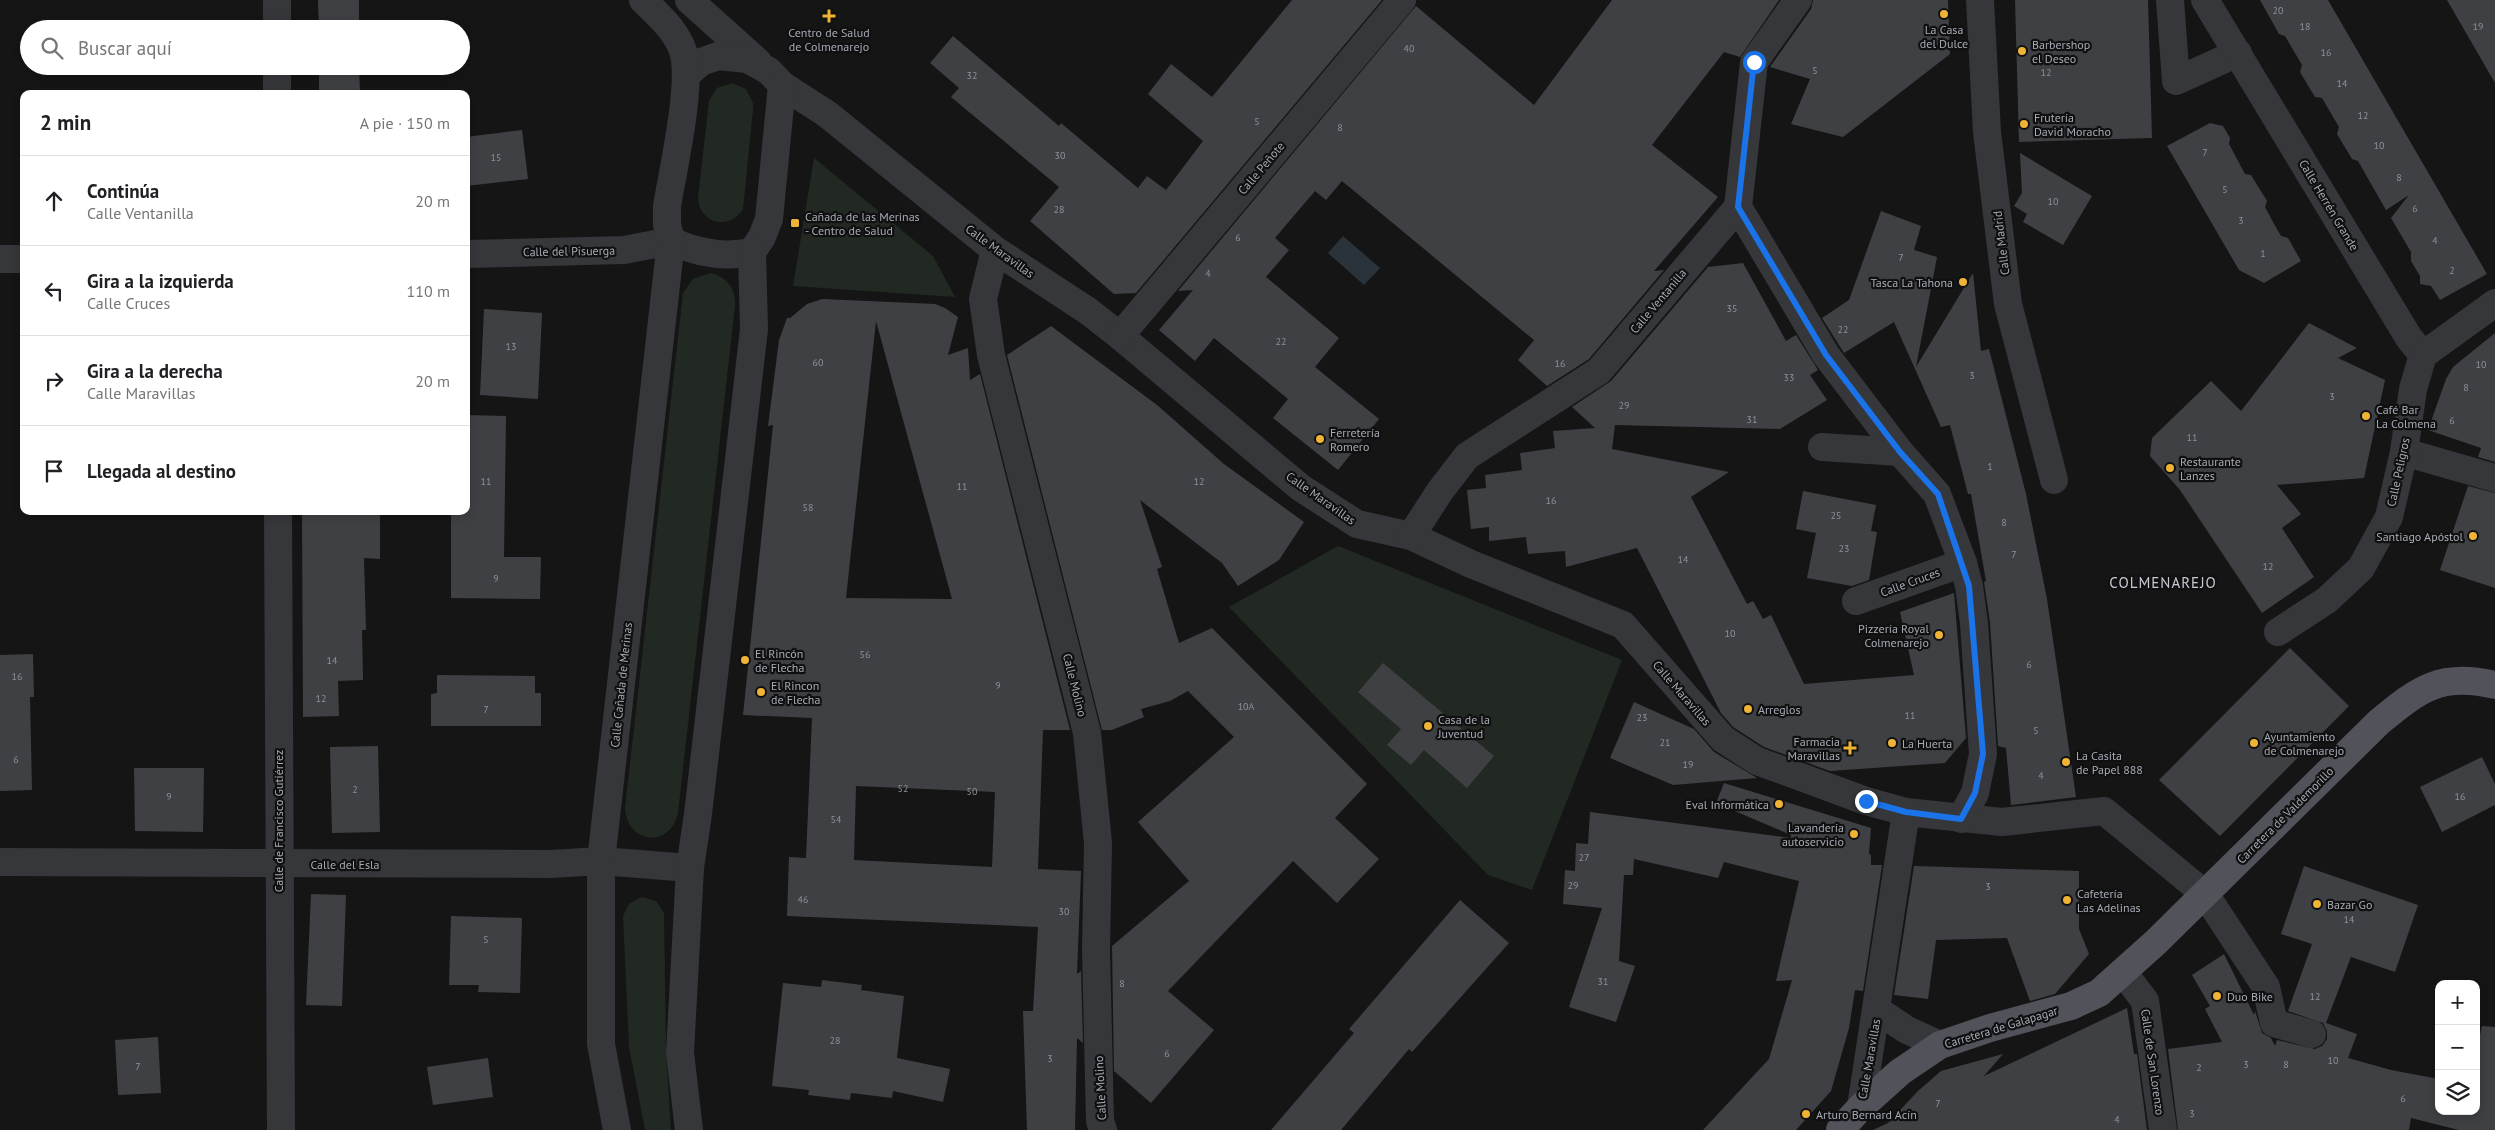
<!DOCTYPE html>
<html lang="es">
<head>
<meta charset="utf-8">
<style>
	:root { --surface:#fff; --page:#f2f2f2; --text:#202124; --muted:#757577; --line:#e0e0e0 }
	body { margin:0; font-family:"PT Sans",sans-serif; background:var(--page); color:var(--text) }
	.controls { position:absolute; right:15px; bottom:15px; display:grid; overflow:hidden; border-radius:10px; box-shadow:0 2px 8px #0003 }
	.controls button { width:45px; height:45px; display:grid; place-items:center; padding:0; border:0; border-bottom:1px solid var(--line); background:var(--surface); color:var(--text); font:25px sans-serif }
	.stop { position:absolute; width:15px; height:15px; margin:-11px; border:4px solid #1a73e8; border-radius:50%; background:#fff }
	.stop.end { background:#1a73e8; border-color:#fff; box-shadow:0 1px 5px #0008 }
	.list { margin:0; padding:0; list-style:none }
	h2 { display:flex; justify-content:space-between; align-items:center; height:65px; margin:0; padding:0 20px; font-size:21px }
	h2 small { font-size:16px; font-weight:400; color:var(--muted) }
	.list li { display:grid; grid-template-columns:32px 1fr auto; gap:15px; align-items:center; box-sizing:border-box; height:90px; padding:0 20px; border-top:1px solid var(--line) }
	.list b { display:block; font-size:19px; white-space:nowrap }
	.list p { margin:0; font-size:16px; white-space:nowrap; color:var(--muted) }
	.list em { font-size:16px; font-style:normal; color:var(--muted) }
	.icon { flex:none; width:28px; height:28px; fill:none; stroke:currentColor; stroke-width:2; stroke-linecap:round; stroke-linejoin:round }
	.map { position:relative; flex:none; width:2495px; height:1130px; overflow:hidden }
	.search { position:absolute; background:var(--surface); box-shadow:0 2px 8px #0003; left:20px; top:20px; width:450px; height:55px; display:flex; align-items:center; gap:12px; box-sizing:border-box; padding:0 18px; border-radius:28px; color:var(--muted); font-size:19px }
	.panel { position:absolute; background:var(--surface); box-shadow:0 2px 8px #0003; left:20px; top:90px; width:450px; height:425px; border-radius:10px }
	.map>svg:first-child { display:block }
	.green { fill:#212922 }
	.water { fill:#2b333a }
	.building { fill:#3f4043; fill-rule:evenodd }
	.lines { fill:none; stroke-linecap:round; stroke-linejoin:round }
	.minor { stroke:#36373b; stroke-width:28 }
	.major { stroke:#52535a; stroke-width:28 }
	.route { stroke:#1a73e8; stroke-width:6 }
	.poi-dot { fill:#efb435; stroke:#101011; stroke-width:2 }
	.labels { text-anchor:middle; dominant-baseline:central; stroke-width:4.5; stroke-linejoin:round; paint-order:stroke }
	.number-label { font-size:10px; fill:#8d9099 }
	.poi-label { font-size:12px; fill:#a7abb6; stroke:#101011; text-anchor:start }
	.street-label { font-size:12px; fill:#a7abb6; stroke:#101011 }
	.quarter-label { font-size:15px; letter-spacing:1px; fill:#c8cad3; stroke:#101011 }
</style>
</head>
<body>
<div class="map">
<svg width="2495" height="1130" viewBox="0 0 2495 1130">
	<rect width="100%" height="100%" fill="#151516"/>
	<g class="green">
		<path d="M732 83 746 89 753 103V110L743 209C729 231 700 224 698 198L709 101 717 88Z"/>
		<polygon points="814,158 933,256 955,297 793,286"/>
		<path d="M711 273C728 278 736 289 735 306L678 813C670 849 627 844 625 808L683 293 693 279Z"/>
		<polygon points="1338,546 1622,660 1532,890 1488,875 1229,607"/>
		<polygon points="642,897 656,901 664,913 666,1051 671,1130 645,1130 629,1047 623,916 629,904"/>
	</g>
	<polygon class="water" points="1343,236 1380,268 1364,285 1328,253"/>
	<g class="building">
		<polygon points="318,0 359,0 359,29 319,29"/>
		<polygon points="1292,0 1382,0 1136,293 1114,294 1030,221 1059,187 951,97 959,88 930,63 953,36 1059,126 1061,123 1138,188 1147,176 1166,190 1203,141 1148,94 1171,64 1212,97"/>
		<polygon points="1612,0 1779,0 1740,57 1724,52 1652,145 1718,197 1654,271 1664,270 1589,359 1547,386 1518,360 1534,340 1342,181 1326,200 1315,191 1275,238 1289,250 1266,277 1339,338 1315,367 1379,419 1338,470 1273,418 1288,399 1214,338 1195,361 1159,330 1193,290 1178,291 1416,6 1534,105"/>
		<polygon points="1813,0 1948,0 1950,54 1843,137 1791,124 1810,79 1770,67 1811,9"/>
		<polygon points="2015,0 2148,0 2152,138 2019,142"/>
		<polygon points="2260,0 2328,0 2487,274 2440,300 2431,286 2420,284 2420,276 2411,261 2411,252 2391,218 2409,195 2386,210 2358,161 2352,159 2337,134 2339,127 2322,98 2315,97 2300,72 2302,65 2285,36 2279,34"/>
		<polygon points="2447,0 2495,0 2495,83"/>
		<polygon points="319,66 359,66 360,94 319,94"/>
		<polygon points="2210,123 2223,126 2230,138 2229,144 2245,174 2251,175 2267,201 2265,207 2273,222 2281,236 2288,238 2301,261 2264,283 2239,270 2167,146"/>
		<polygon points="522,130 528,179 466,186 466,137"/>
		<polygon points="2020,153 2092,196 2063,245 2023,222 2027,214 2014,206 2022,193"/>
		<polygon points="1881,211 1921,226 1914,250 1937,257 1916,367 1973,273 1981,351 1989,349 2026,494 2047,599 2076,797 2011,805 2006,748 1998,746 1990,622 1984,582 1986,581 1971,494 1968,494 1950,425 1941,427 1894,322 1844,353 1822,318 1849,300"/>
		<polygon points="1743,263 1786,341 1796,335 1818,370 1810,375 1827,400 1780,429 1615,425 1612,449 1729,472 1691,497 1747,604 1753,601 1763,619 1771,615 1804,684 1914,675 1900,612 1954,593 1966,738 1945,763 1830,771 1764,747 1733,727 1721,713 1637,548 1566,567 1565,551 1528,554 1526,537 1489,541 1489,527 1471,529 1467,490 1486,488 1485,475 1522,470 1520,453 1555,448 1553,431 1595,428 1572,407 1611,381 1708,267"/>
		<path d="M822 299 935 304 945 308 958 317 948 355 968 348 970 380 980 374 1070 730H1043L1038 869 1081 871 1077 974 1081 971 1083 1043 1077 1038 1075 1130H1027L1023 1011H1033L1038 927 787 916 789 857 806 858 812 718 743 715 773 425 768 426 779 340 787 318H790L807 304ZM876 321 952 599 846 598ZM856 786 995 792 992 867 854 860Z"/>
		<polygon points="484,309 542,313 538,399 480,395"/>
		<polygon points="2309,323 2357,348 2338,358 2385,380 2364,478 2277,485 2301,514 2282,528 2314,577 2262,613 2180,490 2150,456 2152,438 2211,381 2241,411"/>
		<polygon points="1051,326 1157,405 1224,464 1304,522 1279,560 1238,586 1222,563 1140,500 1162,567 1157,569 1179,643 1212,628 1367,784 1335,818 1379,859 1337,903 1293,861 1168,991 1214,1030 1151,1103 1114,1071 1112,946 1189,881 1138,822 1234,737 1188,691 1170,701 1141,709 1144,717 1112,730 1102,730 1007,355"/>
		<polygon points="2495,333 2495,462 2478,457 2481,448 2428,430 2446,379 2453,367"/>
		<polygon points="466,415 506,416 504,557 541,557 540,599 451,598 451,511 466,511"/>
		<polygon points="2468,486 2495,493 2495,588 2440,570"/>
		<polygon points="1803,491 1876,505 1871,531 1877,532 1869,580 1852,586 1807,578 1816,533 1796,529"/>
		<polygon points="302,511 380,511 380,559 364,558 366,630 362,630 363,680 338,681 339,716 303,717"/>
		<polygon points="2290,648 2349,706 2220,836 2159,780"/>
		<polygon points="33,654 34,697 30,697 32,790 0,791 0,655"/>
		<polygon points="1383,663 1494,756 1467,788 1424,750 1411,765 1387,745 1401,729 1358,692"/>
		<polygon points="437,675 535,676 535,693 541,693 541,726 431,726 431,694 437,693"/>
		<polygon points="1634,702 1694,729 1714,752 1757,778 1673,785 1610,758"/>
		<polygon points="378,746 380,832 332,833 330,747"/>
		<polygon points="2482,757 2495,784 2495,805 2442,832 2420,787"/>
		<polygon points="134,768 204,768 203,832 135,831"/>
		<polygon points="1724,783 1871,828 1869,854 1871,855 1871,865 1882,865 1863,991 1855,990 1849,1028 1831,1091 1796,1130 1703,1130 1769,1059 1792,980 1776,981 1799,881 1724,862 1718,878 1634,859 1633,875 1624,875 1619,961 1635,966 1616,1022 1569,1007 1602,908 1563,904 1565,870 1575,871 1576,843 1588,844 1590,812 1791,838 1791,835 1716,803"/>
		<polygon points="1914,866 2079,871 2079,929 2089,954 2055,994 2030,1001 2007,938 1936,940 1928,999 1894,995"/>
		<polygon points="2304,866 2418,905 2395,972 2351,957 2326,1023 2357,1034 2348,1058 2391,1070 2439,1079 2439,1111 2476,1111 2476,1052 2482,1026 2495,1027 2495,1130 2459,1130 2411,1118 2409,1130 2178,1130 2168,1049 2222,1042 2205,1009 2210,1006 2192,975 2224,954 2254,1015 2255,1011 2262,1033 2271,1038 2275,1046 2277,1040 2315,1049 2322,1046 2327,1039 2327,1031 2323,1023 2288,1011 2312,944 2281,934"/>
		<polygon points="311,894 346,895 342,1006 306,1005"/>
		<polygon points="1460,900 1509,943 1412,1052 1409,1049 1341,1130 1271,1130 1354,1033 1349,1029"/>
		<polygon points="451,916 522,918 520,993 478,992 479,985 449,985"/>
		<polygon points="822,980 862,985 861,990 904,996 897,1058 950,1069 943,1102 893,1091 892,1098 851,1093 850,1100 808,1095 809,1090 772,1086 783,983 821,987"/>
		<polygon points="2127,1008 2134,1054 2137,1054 2147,1130 1873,1130 1888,1123 1918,1091 1941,1071 2003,1054 1984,1076"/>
		<polygon points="158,1037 161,1093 118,1095 115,1040"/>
		<polygon points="488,1058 493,1097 433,1105 427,1067"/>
	</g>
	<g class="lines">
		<g class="minor">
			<polyline points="277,0 277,29"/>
			<polyline points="689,0 758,62"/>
			<polyline points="1980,0 1987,132 2008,304 2054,480"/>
			<polyline points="2170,0 2176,81 2238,53"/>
			<polyline points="2205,0 2409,338 2423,355"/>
			<polyline points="277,66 277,94"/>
			<polyline points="687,74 701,62 718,56 747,59 769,71 782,85 827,114 995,250 1088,311 1120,336 1301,488 1357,524 1411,536 1471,564 1623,625 1723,739 1757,761 1866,801 1906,812 2002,822 2104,811 2205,894 2266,987 2274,1023 2312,1034"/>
			<polyline points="1738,207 1826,355 1900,452 1937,494 1963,563 1969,586 1974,623 1983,754 1975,793 1961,819"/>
			<path d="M671 241C697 253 723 258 752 252L762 237 769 219 782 85"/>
			<polyline points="995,250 983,299 991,355 1087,733 1098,843 1096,950 1100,1121 1103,1130"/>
			<polyline points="466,254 624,250 671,241"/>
			<polyline points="0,259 24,259"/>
			<polyline points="1120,336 1402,0"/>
			<polyline points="1822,447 1900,452"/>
			<polyline points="2404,452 2495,478"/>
			<polyline points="278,511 281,1130"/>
			<polyline points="1411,536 1440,491 1467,456 1599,371 1738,207 1754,62 1798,0"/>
			<polyline points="1856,601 1963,563"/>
			<polyline points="2278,632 2327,600 2361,568 2389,517 2404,452 2413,389 2423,355 2495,303"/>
			<polyline points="0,862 551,864 601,861 690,868"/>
			<polyline points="2123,972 2145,1001 2163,1130"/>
			<polyline points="1877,1010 1907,1030 1940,1045"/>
			<polyline points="1861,1107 1906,812"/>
			<path d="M617 1130 601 1044V861L671 241 667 224V206C673 170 693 82 683 51 676 30 658 15 643 0"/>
			<polyline points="689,1130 680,1053 690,868 698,814 754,329 752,252"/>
		</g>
		<path class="major" d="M1840 1130 1861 1107 1900 1072 1940 1045 1990 1028 2071 1006 2099 993 2156 942 2379 722C2419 689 2441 672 2495 685"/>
	</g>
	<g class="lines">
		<polyline class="route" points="1754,62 1738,207 1826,355 1900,452 1938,494 1969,586 1983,754 1975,793 1961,819 1906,812 1866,801"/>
	</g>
	<g class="poi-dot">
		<circle cx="1944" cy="14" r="5"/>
		<path d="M826.5 8.5h5v5h5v5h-5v5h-5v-5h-5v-5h5z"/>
		<circle cx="2022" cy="51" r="5"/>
		<circle cx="2024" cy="124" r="5"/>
		<rect x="790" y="218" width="10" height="10" rx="2.5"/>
		<circle cx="1963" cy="282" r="5"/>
		<circle cx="2366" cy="416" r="5"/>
		<circle cx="1320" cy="439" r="5"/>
		<circle cx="2170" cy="468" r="5"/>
		<circle cx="2473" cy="536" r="5"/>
		<circle cx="1939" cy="635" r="5"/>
		<circle cx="745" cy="660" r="5"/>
		<circle cx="761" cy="692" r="5"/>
		<circle cx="1748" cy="709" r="5"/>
		<circle cx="1428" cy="726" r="5"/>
		<circle cx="1892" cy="743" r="5"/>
		<circle cx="2254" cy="743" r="5"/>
		<path d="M1847.5 740.5h5v5h5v5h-5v5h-5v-5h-5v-5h5z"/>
		<circle cx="2066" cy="762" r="5"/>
		<circle cx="1779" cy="804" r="5"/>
		<circle cx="1854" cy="834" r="5"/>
		<circle cx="2067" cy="900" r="5"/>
		<circle cx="2317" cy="904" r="5"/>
		<circle cx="2217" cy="996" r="5"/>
		<circle cx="1806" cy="1114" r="5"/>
	</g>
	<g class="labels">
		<g class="number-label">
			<text x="2278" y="10">20</text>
			<text x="2305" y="26">18</text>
			<text x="2478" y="26">19</text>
			<text x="1409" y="48">40</text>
			<text x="2326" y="52">16</text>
			<text x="1815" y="70">5</text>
			<text x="2046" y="72">12</text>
			<text x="972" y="75">32</text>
			<text x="2342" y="83">14</text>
			<text x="2363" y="115">12</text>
			<text x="1257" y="121">5</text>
			<text x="1340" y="127">8</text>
			<text x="2379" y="145">10</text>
			<text x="2205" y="152">7</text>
			<text x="1060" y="155">30</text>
			<text x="496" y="157">15</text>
			<text x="2399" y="177">8</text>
			<text x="2225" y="189">5</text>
			<text x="2053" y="201">10</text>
			<text x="2415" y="208">6</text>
			<text x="1059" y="209">28</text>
			<text x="2241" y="220">3</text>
			<text x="1238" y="237">6</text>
			<text x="2435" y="240">4</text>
			<text x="2263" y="253">1</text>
			<text x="1901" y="257">7</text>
			<text x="2452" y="270">2</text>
			<text x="1208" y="273">4</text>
			<text x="1732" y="308">35</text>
			<text x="1843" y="329">22</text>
			<text x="1281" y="341">22</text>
			<text x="511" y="346">13</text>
			<text x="818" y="362">60</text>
			<text x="1560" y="363">16</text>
			<text x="2481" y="364">10</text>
			<text x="1972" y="375">3</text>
			<text x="1789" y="377">33</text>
			<text x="2466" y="387">8</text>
			<text x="2332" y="396">3</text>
			<text x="1624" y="405">29</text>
			<text x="1752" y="419">31</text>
			<text x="2452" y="420">6</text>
			<text x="2192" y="437">11</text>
			<text x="1990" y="466">1</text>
			<text x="486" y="481">11</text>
			<text x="1199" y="481">12</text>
			<text x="962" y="486">11</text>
			<text x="1551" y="500">16</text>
			<text x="808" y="507">58</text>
			<text x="1836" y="515">25</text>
			<text x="2004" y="522">8</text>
			<text x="1844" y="548">23</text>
			<text x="2014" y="554">7</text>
			<text x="1683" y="559">14</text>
			<text x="2268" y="566">12</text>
			<text x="496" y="578">9</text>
			<text x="1730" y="633">10</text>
			<text x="865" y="654">56</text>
			<text x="332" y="660">14</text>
			<text x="2029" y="664">6</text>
			<text x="17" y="676">16</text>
			<text x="998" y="685">9</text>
			<text x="321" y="698">12</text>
			<text x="1246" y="706">10A</text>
			<text x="486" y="709">7</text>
			<text x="1910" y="715">11</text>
			<text x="1642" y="717">23</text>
			<text x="2036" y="730">5</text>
			<text x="1665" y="742">21</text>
			<text x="16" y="759">6</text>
			<text x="1688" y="764">19</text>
			<text x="2041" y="775">4</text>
			<text x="903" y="788">52</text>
			<text x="355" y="789">2</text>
			<text x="972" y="791">50</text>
			<text x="169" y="796">9</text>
			<text x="2460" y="796">16</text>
			<text x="836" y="819">54</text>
			<text x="1584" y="857">27</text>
			<text x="1573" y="885">29</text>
			<text x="1988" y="886">3</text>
			<text x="803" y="899">46</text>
			<text x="1064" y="911">30</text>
			<text x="2349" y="919">14</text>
			<text x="486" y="939">5</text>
			<text x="1603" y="981">31</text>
			<text x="1122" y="983">8</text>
			<text x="2315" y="996">12</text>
			<text x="835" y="1040">28</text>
			<text x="1167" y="1053">6</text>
			<text x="1050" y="1058">3</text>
			<text x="2333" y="1060">10</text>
			<text x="2246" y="1064">3</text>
			<text x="2286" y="1064">8</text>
			<text x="138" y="1066">7</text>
			<text x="2199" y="1067">2</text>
			<text x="2403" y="1098">6</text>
			<text x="1938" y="1103">7</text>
			<text x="2192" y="1113">3</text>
			<text x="2117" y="1119">4</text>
		</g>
		<g class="poi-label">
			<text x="1944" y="29" text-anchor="middle">La Casa<tspan x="1944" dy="14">del Dulce</tspan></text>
			<text x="829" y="32" text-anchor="middle">Centro de Salud<tspan x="829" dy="14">de Colmenarejo</tspan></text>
			<text x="2032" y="44">Barbershop<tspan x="2032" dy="14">el Deseo</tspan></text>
			<text x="2034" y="117">Frutería<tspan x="2034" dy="14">David Moracho</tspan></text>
			<text x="805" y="216">Cañada de las Merinas<tspan x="805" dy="14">- Centro de Salud</tspan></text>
			<text x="1953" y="282" text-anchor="end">Tasca La Tahona</text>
			<text x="2376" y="409">Café Bar<tspan x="2376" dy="14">La Colmena</tspan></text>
			<text x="1330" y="432">Ferretería<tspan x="1330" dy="14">Romero</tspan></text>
			<text x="2180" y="461">Restaurante<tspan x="2180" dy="14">Lanzes</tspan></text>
			<text x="2463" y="536" text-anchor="end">Santiago Apóstol</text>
			<text x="1929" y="628" text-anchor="end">Pizzería Royal<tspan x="1929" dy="14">Colmenarejo</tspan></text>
			<text x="755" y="653">El Rincón<tspan x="755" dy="14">de Flecha</tspan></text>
			<text x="771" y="685">El Rincon<tspan x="771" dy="14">de Flecha</tspan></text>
			<text x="1758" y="709">Arreglos</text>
			<text x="1438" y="719">Casa de la<tspan x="1438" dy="14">Juventud</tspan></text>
			<text x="2264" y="736">Ayuntamiento<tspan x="2264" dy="14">de Colmenarejo</tspan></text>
			<text x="1840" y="741" text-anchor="end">Farmacia<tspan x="1840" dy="14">Maravillas</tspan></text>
			<text x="1902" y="743">La Huerta</text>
			<text x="2076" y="755">La Casita<tspan x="2076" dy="14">de Papel 888</tspan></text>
			<text x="1769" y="804" text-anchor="end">Eval Informática</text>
			<text x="1844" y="827" text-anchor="end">Lavandería<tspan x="1844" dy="14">autoservicio</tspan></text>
			<text x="2077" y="893">Cafetería<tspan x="2077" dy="14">Las Adelinas</tspan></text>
			<text x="2327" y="904">Bazar Go</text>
			<text x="2227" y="996">Duo Bike</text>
			<text x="1816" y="1114">Arturo Bernard Acín</text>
		</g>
		<g class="street-label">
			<text transform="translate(1261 168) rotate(-50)">Calle Peñote</text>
			<text transform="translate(2329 205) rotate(59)">Calle Herrén Grande</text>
			<text transform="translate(2001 243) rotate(-97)">Calle Madrid</text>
			<text transform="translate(569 251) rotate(-1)">Calle del Pisuerga</text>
			<text transform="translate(1000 251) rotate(36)">Calle Maravillas</text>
			<text transform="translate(1658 301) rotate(-50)">Calle Ventanilla</text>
			<text transform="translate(2398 472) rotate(-78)">Calle Peligros</text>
			<text transform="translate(1321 498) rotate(35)">Calle Maravillas</text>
			<text transform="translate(1910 582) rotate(-20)">Calle Cruces</text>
			<text transform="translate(621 685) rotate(-84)">Calle Cañada de Merinas</text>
			<text transform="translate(1075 685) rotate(76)">Calle Molino</text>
			<text transform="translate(1682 693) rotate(49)">Calle Maravillas</text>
			<text transform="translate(2285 815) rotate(-45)">Carretera de Valdemorillo</text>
			<text transform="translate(278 821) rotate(-90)">Calle de Francisco Gutiérrez</text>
			<text x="345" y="864">Calle del Esla</text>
			<text transform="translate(2001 1027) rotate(-17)">Carretera de Galapagar</text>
			<text transform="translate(1869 1059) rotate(-80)">Calle Maravillas</text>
			<text transform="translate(2153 1062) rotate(82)">Calle de San Lorenzo</text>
			<text transform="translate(1100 1088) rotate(-93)">Calle Molino</text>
		</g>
		<g class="quarter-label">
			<text x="2163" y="582">COLMENAREJO</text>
		</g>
	</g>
</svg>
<div class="controls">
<button>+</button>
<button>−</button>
<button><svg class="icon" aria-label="layers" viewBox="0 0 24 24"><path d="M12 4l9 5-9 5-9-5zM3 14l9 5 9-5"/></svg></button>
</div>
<div class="stop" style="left:1754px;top:62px"></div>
<div class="stop end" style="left:1866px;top:801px"></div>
<div class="search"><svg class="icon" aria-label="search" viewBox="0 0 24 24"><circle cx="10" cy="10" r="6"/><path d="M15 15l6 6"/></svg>Buscar aquí</div>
<section class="panel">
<h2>2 min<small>A pie · 150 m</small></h2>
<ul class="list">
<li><svg class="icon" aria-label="ahead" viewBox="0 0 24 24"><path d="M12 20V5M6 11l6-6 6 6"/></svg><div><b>Continúa</b><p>Calle Ventanilla</p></div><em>20 m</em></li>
<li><svg class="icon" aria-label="left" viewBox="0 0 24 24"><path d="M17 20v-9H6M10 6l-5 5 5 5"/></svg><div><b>Gira a la izquierda</b><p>Calle Cruces</p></div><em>110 m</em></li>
<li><svg class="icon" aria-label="right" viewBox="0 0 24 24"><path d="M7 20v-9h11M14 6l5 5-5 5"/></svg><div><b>Gira a la derecha</b><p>Calle Maravillas</p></div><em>20 m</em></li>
<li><svg class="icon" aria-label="arrive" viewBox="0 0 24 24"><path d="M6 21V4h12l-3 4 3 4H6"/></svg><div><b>Llegada al destino</b></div></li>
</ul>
</section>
</div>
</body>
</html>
